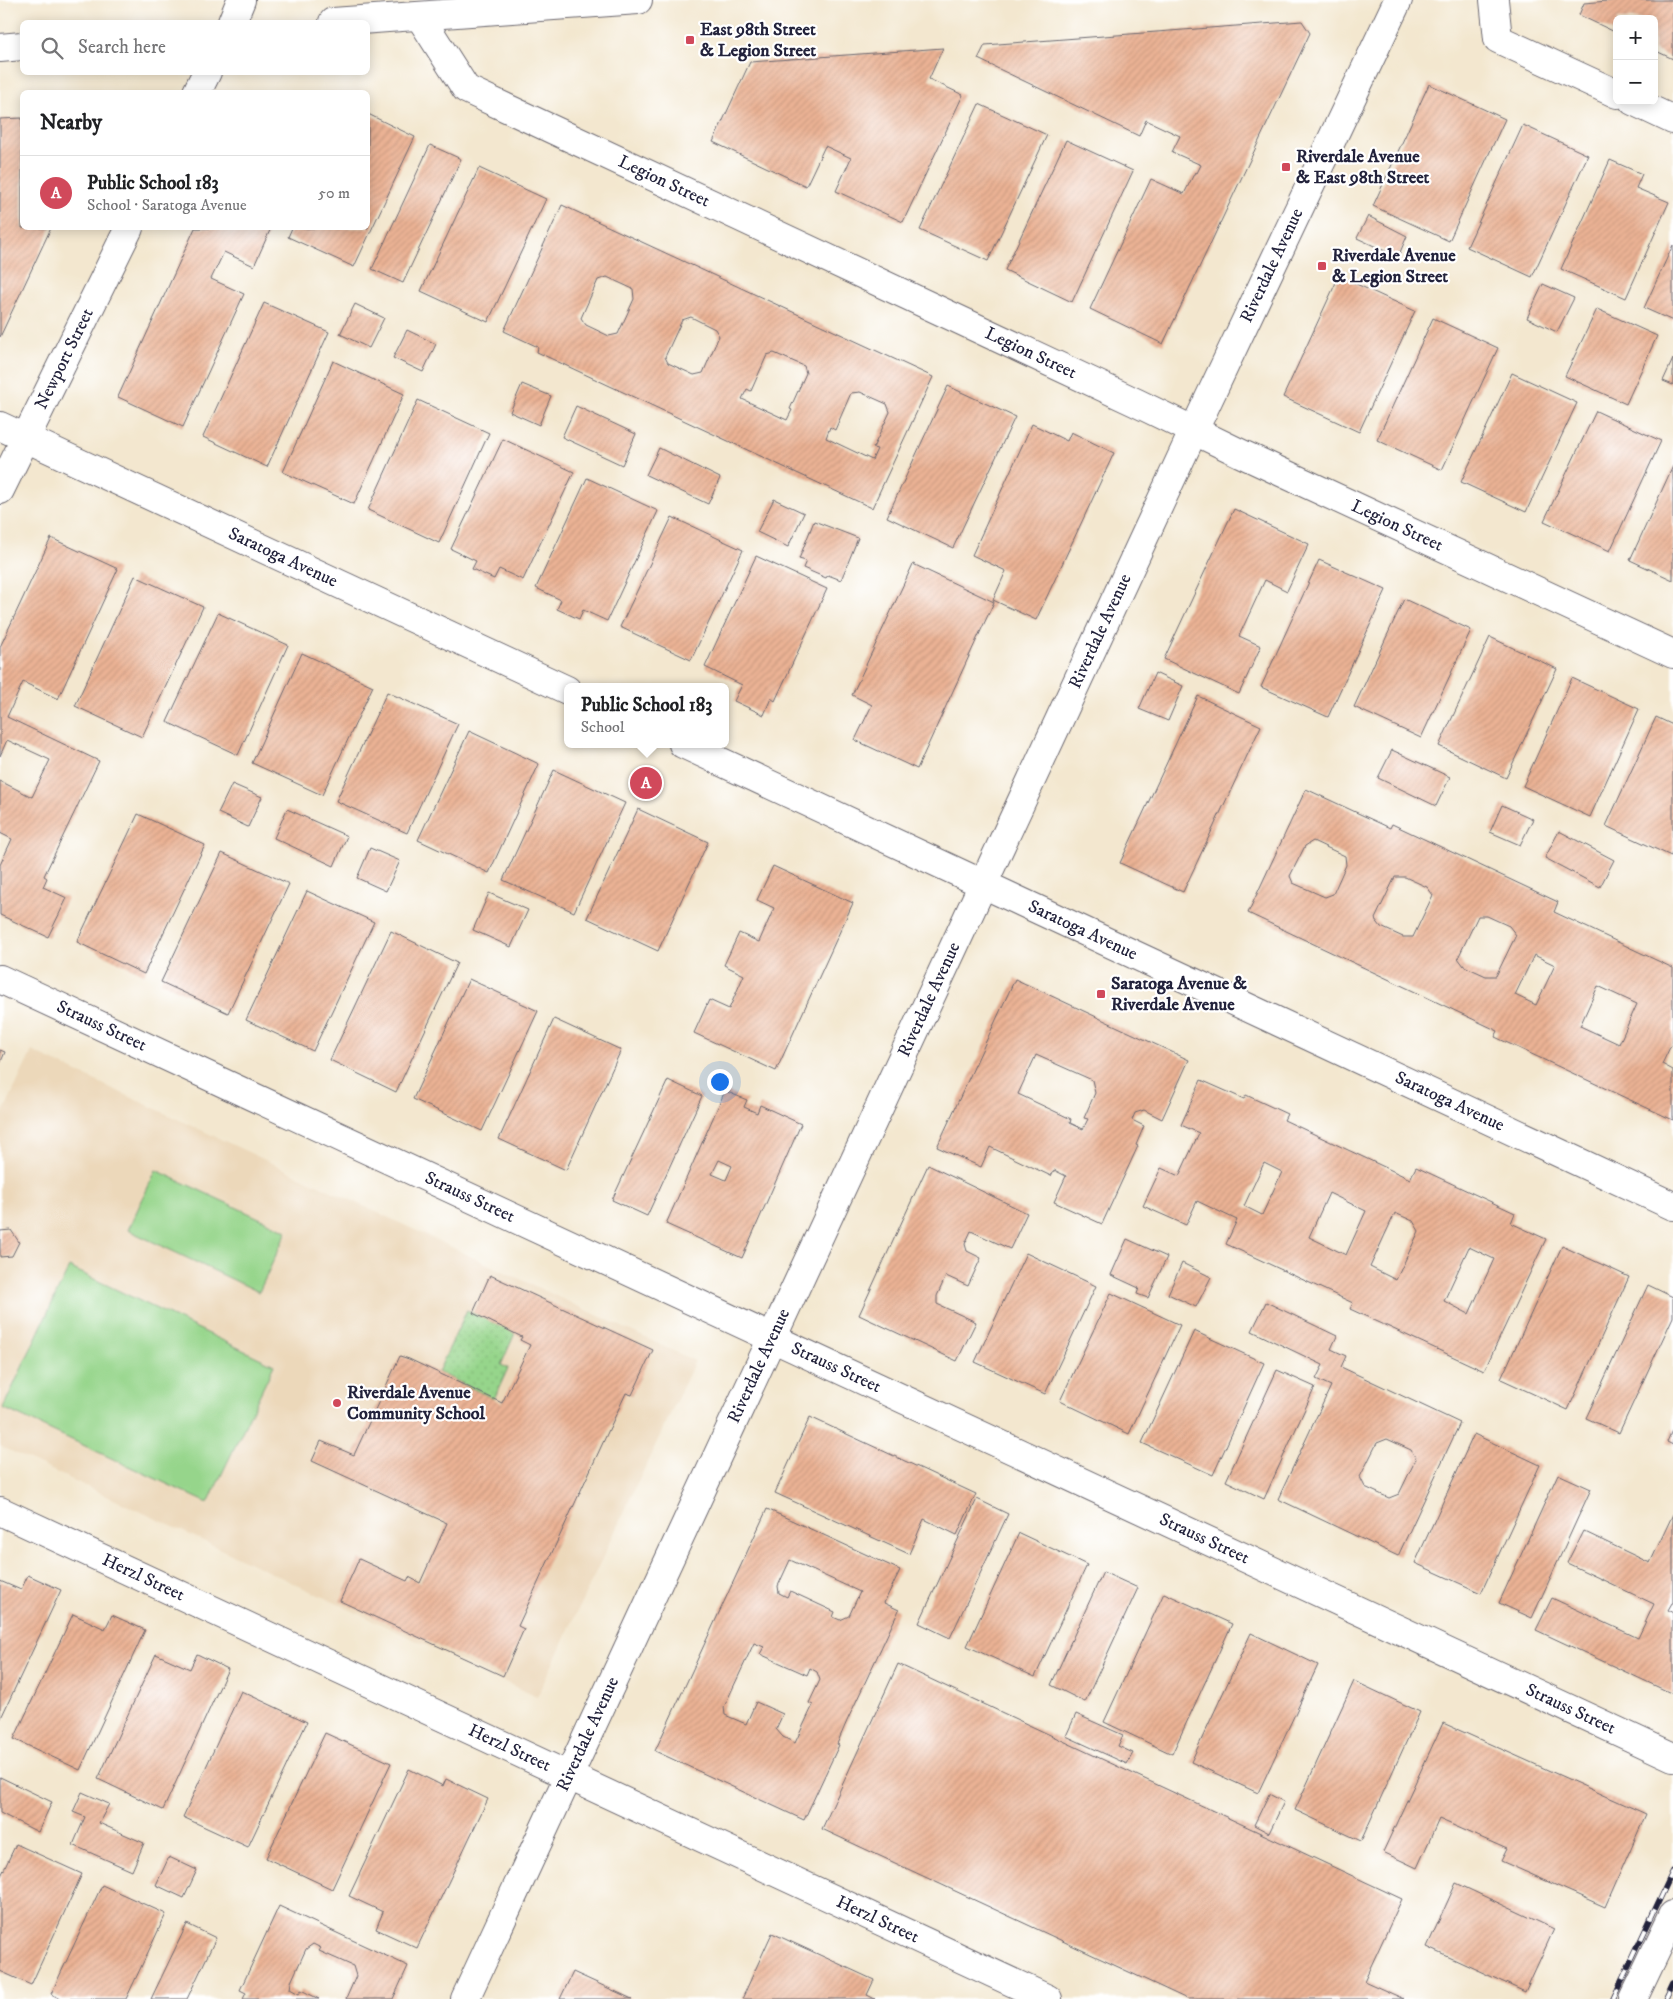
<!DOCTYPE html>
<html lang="en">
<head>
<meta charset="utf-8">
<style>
	:root { --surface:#fff; --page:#f2f2f2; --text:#202124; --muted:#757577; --line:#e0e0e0; --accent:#d1495b }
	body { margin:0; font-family:"IM FELL DW Pica",serif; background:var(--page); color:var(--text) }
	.controls { position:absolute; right:15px; top:15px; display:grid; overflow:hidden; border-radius:8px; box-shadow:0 2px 12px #0003 }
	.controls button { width:45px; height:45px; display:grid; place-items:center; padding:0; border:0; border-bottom:1px solid var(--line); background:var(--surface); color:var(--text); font:25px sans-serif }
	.you { position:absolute; left:719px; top:1081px; width:18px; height:18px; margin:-12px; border:4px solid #fff; border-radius:50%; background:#1a73e8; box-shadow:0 0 0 8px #1a73e833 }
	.badge { display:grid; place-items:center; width:32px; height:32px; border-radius:50%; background:var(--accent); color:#fff; font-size:16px; font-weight:700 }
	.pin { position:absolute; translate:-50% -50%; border:2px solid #fff; box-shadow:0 1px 5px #0006 }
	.popup { position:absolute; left:564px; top:683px; width:165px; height:65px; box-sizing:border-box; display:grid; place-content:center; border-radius:8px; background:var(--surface); filter:drop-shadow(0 1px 4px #0005); font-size:16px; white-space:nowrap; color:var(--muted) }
	.popup b { font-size:19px; color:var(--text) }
	.popup::after { content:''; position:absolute; left:50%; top:100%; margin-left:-10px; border:10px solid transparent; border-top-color:var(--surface) }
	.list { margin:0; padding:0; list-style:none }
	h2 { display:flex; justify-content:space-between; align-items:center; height:65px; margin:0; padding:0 20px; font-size:21px }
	h2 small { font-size:16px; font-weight:400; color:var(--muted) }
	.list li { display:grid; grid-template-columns:32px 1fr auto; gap:15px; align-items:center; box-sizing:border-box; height:75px; padding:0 20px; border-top:1px solid var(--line) }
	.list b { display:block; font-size:19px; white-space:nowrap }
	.list p { margin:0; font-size:16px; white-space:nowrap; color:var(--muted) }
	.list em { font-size:16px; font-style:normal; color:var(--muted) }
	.icon { flex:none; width:28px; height:28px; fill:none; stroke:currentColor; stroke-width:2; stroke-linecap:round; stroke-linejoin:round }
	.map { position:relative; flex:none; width:1673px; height:1999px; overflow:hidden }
	.search { position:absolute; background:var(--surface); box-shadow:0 2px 12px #0003; left:20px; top:20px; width:350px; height:55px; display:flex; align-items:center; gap:12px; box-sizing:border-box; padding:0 18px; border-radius:8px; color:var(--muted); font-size:19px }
	.panel { position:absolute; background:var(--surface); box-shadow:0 2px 12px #0003; left:20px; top:90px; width:350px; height:140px; border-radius:8px }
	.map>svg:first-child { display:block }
	.built { fill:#ecd8ba }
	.grass { fill:#96d58b; stroke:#5c7c63 }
	.park { fill:url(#park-dots); stroke:#5c7c63 }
	.building { fill:url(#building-hatch); fill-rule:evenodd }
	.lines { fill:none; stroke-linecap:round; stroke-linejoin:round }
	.minor-casing { stroke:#6b676f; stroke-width:30 }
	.minor { stroke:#fff; stroke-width:28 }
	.rail-casing { stroke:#22223b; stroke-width:5.5 }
	.rail { stroke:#fff; stroke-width:4; stroke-dasharray:11; stroke-linecap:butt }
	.poi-dot { fill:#d1495b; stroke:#fff; stroke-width:2 }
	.labels { text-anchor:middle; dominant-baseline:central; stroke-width:4.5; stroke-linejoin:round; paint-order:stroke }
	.poi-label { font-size:18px; font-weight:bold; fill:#22223b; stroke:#fff; text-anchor:start }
	.street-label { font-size:18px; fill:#22223b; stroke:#fff }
</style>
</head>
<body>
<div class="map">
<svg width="1673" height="1999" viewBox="0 0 1673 1999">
	<defs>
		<pattern id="park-dots" width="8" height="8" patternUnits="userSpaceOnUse" patternTransform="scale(1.25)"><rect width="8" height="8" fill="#96d58b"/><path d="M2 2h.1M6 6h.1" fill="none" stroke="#81b779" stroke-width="1.8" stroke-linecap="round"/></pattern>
		<pattern id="building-hatch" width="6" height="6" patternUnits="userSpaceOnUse" patternTransform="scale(1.25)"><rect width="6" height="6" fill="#ebb294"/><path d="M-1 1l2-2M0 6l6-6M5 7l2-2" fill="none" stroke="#c99980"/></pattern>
	</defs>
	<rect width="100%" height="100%" fill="#fff"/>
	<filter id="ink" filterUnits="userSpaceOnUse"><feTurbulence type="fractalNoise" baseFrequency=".02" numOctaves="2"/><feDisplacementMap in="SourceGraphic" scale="10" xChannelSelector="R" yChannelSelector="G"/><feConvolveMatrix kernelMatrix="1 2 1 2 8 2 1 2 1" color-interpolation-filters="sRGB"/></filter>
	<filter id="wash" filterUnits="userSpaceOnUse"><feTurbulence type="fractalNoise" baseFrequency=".0096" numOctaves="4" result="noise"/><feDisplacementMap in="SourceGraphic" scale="20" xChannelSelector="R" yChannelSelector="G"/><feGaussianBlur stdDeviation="1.12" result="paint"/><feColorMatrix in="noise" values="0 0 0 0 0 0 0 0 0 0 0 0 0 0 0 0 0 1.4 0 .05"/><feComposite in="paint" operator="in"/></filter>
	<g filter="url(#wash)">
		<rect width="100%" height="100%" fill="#f3e7cf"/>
		<polygon class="built" points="32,1051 695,1361 537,1697 0,1446 0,1119"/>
		<g class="grass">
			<polygon points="156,1170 287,1231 259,1292 128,1230"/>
			<polygon points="69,1267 274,1365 208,1503 3,1408"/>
		</g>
		<polygon class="park" points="467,1310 515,1333 501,1365 508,1368 494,1399 438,1372"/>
		<g id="blocks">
			<g class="building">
				<polygon points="1620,0 1673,0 1673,59 1654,50 1654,19 1617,19 1617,33 1579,15 1584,3"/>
				<polygon points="1302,21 1310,33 1163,344 1090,309 1151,179 1184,194 1195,172 1197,173 1201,165 1172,152 1180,136 1146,120 1139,136 978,59 985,45"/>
				<polygon points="943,48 929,79 963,95 903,222 836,191 851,158 825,146 806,186 713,142 750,62"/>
				<polygon points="1429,84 1505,119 1449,241 1373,206"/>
				<polygon points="979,104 1047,135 988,261 920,230"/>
				<polygon points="368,114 415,137 354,267 288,237 292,228 368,228"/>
				<polygon points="22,118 22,228 51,228 0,337 0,119"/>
				<polygon points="1523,125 1588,155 1532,277 1467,247"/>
				<polygon points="1066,140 1133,171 1072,302 1005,270"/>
				<polygon points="430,145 461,159 403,283 372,269"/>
				<polygon points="1610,160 1642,174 1636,188 1669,202 1626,298 1561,269"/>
				<polygon points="479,168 546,199 488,322 421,291"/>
				<path d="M562 205 933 377 872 508 537 352 538 347 504 331ZM607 277 633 289 634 299 618 334 609 336 586 325 581 318 598 280ZM691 317 715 329 719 336 703 373 694 375 668 363 665 357 682 320ZM774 353 804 366 806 373 790 409 792 410 787 420 742 399 747 389 751 391 767 355ZM860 392 887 404 890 412 873 448 877 449 872 460 826 438 830 427 835 430 851 393Z"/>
				<polygon points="1368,216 1407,236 1398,257 1357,238"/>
				<polygon points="195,228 271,228 254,266 224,252 211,279 244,294 183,427 118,397"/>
				<polygon points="1673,245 1673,321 1644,308"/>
				<polygon points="1339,276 1415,311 1359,432 1283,397"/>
				<polygon points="1543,284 1574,298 1557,332 1527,318"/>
				<polygon points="264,303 329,332 267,467 203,437"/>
				<polygon points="355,304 384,318 369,348 340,334"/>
				<polygon points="1597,309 1657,336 1626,404 1565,376"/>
				<polygon points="1433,318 1498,348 1442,470 1377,440"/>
				<polygon points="407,330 436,344 423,372 393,358"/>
				<polygon points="1673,359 1673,385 1663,381"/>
				<polygon points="333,361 404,394 354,504 283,472"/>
				<polygon points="1512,373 1577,403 1526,512 1461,482"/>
				<polygon points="522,384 551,396 539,425 510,412"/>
				<polygon points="948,386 1015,417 953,548 887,517"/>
				<polygon points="418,400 489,433 439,543 368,510"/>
				<polygon points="576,406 636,434 622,465 562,437"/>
				<polygon points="1596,411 1661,441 1610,551 1544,521"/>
				<polygon points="1032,424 1067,441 1071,432 1114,453 1036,620 993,600 1006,571 972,555"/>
				<polygon points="503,439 574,472 523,580 499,569 494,579 472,569 476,561 451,549"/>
				<polygon points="659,448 720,478 708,504 646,475"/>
				<polygon points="1673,466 1673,580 1630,560"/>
				<polygon points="587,478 658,511 607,621 583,610 579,619 557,609 561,600 536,588"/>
				<polygon points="774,499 804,513 788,547 757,532"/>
				<polygon points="1234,509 1309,544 1287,591 1265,580 1239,636 1261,646 1239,694 1164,659"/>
				<polygon points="672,517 743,550 691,660 620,627"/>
				<polygon points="814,521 858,538 841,580 828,575 826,578 803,568 806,561 799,559"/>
				<polygon points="51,538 118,569 58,699 23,682 7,717 99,761 44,876 47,878 43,887 67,898 48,937 0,915 0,865 12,839 0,833 0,781 32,797 50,760 7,740 0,756 0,647"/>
				<polygon points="756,556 827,589 775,701 771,698 764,715 734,701 742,685 705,667"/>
				<polygon points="1319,560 1386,590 1328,717 1261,687"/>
				<polygon points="913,564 994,602 917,769 855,740 872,705 852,695"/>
				<polygon points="135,576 203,607 142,737 75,706"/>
				<polygon points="1404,599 1471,630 1421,738 1354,707"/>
				<polygon points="218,613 288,645 238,755 167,722"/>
				<polygon points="1490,637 1557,669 1506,778 1439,746"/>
				<polygon points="302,653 373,686 322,795 252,763"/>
				<polygon points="1155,673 1183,686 1168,721 1139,709"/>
				<polygon points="1572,678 1639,709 1590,817 1523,786"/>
				<polygon points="387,692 458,724 407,833 336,801"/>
				<polygon points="1198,696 1261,726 1183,892 1120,863"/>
				<polygon points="1656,717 1673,725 1673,850 1671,856 1606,826"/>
				<polygon points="469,731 539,764 489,873 418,840"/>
				<polygon points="1392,750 1450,777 1436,806 1378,778"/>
				<polygon points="554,770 625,803 574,912 503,880"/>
				<polygon points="232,784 262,797 248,827 218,813"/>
				<path d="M1306 789 1390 828 1392 824 1558 902 1554 912 1673 968V1041L1662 1064 1673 1070V1120L1495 1037 1498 1031 1248 913ZM1313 841 1345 856 1346 865 1333 894 1325 897 1293 883 1290 876 1305 846ZM1395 877H1405L1427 887 1433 895 1413 937H1403L1381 927 1375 919ZM1478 916H1487L1509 926 1516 935 1496 976H1486L1464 966 1458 958ZM1534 955 1555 965 1536 1005 1515 995ZM1598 986 1637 1004 1619 1044 1580 1026Z"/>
				<polygon points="1502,805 1533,819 1520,845 1490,832"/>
				<polygon points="287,809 347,836 334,866 274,838"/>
				<polygon points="638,809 708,842 658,951 587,918"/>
				<polygon points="138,814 205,845 144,974 77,942"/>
				<polygon points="1559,831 1614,860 1600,887 1545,858"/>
				<polygon points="370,848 400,861 386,891 357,878"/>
				<polygon points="222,853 289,884 228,1013 161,982"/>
				<polygon points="773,866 853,903 776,1071 694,1033 709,1000 729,1009 744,975 724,965 739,933 759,942 774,908 757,900"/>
				<polygon points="307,891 374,922 313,1051 246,1020"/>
				<polygon points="489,893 528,910 511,947 473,930"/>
				<polygon points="391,931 457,963 396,1092 330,1060"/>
				<polygon points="469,979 538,1011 482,1131 413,1099"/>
				<path d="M1015 979 1189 1060 1162 1119 1144 1110 1135 1113 1132 1120 1144 1126 1136 1145 1138 1146 1102 1224 1054 1202 1066 1176 1054 1170 1051 1176 990 1147 981 1167 937 1147ZM1036 1055 1092 1080 1095 1093 1084 1118 1088 1119 1083 1129 1070 1123 1071 1119 1018 1094Z"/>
				<polygon points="554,1019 621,1050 566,1170 499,1139"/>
				<polygon points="0,1050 5,1052 0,1064"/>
				<polygon points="668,1080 702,1096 647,1216 612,1200"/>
				<path d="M1201 1080 1244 1099 1246 1095 1287 1114 1284 1120 1410 1179 1416 1167 1515 1213 1511 1223 1546 1239 1484 1371 1350 1309 1353 1303 1226 1244 1237 1220 1197 1201 1186 1225 1143 1206 1161 1168 1179 1176 1199 1133 1181 1125ZM1264 1163 1282 1172 1262 1215 1244 1206ZM1329 1193 1366 1211 1346 1255 1309 1237ZM1395 1213 1413 1221 1419 1231 1396 1280 1370 1267ZM1469 1247 1494 1259 1469 1314 1444 1301Z"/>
				<path d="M725 1091 747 1100 744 1107 757 1113 760 1105 801 1124 742 1258 666 1224ZM719 1160 732 1166 726 1180 712 1174Z"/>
				<polygon points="928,1165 1027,1213 1010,1249 971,1231 965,1244 967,1251 981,1258 968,1286 946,1276 937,1296 937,1304 976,1322 957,1361 859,1315"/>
				<polygon points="11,1230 19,1242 12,1256 0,1257 0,1231"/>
				<polygon points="1127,1239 1167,1257 1148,1298 1137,1294 1139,1288 1111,1275"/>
				<polygon points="1562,1246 1629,1277 1568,1410 1501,1379"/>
				<polygon points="1026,1253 1096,1286 1045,1394 975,1362"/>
				<polygon points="1182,1263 1211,1277 1196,1307 1168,1294"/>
				<polygon points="490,1275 653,1350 632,1395 626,1393 518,1626 524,1629 503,1676 340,1601 359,1559 407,1581 409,1577 420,1583 447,1523 312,1461 321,1441 354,1455 400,1356 409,1359 502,1403 530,1345 520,1340 522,1337 473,1313"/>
				<polygon points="1648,1285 1673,1297 1673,1317 1619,1433 1586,1418"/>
				<polygon points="1111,1293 1180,1325 1129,1434 1060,1401"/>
				<path d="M1266 1302 1337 1336 1331 1349 1346 1356 1341 1367 1460 1423 1398 1556 1278 1499 1331 1386 1316 1379 1323 1365 1252 1331ZM1387 1439 1411 1450 1416 1459 1399 1494 1389 1498 1365 1487 1360 1477 1377 1443Z"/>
				<polygon points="1194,1331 1264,1363 1213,1475 1142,1443"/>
				<polygon points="1277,1370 1315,1387 1264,1499 1226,1481"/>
				<polygon points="810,1417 976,1494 957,1535 924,1519 909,1554 775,1493"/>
				<polygon points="1673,1428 1673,1445 1667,1442"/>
				<polygon points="1474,1434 1540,1465 1481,1593 1415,1563"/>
				<polygon points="1558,1474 1591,1489 1532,1618 1499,1603"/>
				<polygon points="977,1499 1008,1514 950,1638 919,1623"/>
				<path d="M767 1509 900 1570 884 1603 899 1610 847 1721 837 1744 839 1745 804 1820 655 1751ZM790 1560 860 1592 849 1616 840 1620 833 1617 835 1612 790 1591 787 1597 779 1593 778 1586ZM754 1643 764 1647 760 1654 807 1675 810 1668 817 1672 820 1680 809 1703 813 1705 795 1743 783 1737 776 1729 783 1714 756 1702 746 1724 725 1715 724 1707Z"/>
				<polygon points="1673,1514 1673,1603 1672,1603 1668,1610 1673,1613 1673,1694 1536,1630 1552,1598 1638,1638 1654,1604 1567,1563 1583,1531 1650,1563"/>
				<polygon points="1019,1533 1087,1565 1035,1677 967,1646"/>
				<polygon points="1103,1572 1138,1588 1085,1702 1051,1685"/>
				<polygon points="28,1575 61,1590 0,1720 0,1581 21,1590"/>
				<polygon points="1164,1593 1232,1624 1172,1754 1104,1722"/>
				<polygon points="73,1614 105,1629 112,1615 145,1630 80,1770 14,1739"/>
				<polygon points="1251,1633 1318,1665 1258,1793 1191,1762"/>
				<polygon points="156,1654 190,1669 197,1654 228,1669 163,1810 98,1779"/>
				<polygon points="898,1664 1402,1899 1364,1981 1404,1999 1187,1999 822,1829"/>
				<polygon points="1354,1681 1420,1712 1361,1841 1295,1810"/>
				<polygon points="241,1691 307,1722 248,1847 183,1817"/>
				<polygon points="1076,1714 1123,1735 1118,1746 1133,1753 1127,1764 1066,1736"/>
				<polygon points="1443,1723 1646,1814 1605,1907 1501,1861 1507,1849 1439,1819 1417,1868 1383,1852"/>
				<polygon points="325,1733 391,1763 332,1889 266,1858"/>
				<polygon points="409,1769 443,1786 446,1779 488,1799 417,1948 376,1929 383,1912 349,1896"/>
				<polygon points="0,1777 52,1802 38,1832 0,1813"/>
				<polygon points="82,1792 109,1804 99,1823 144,1843 132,1871 73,1845 85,1817 73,1812"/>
				<polygon points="1269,1794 1284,1802 1269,1833 1254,1825"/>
				<polygon points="16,1844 82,1874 31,1985 0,1971 0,1878"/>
				<polygon points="169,1857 197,1870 184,1898 156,1885"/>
				<polygon points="1456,1883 1554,1929 1525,1992 1427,1947"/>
				<polygon points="102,1885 166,1914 126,1999 61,1999 51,1994"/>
				<polygon points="279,1906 408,1966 393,1999 346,1999 356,1976 353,1966 319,1951 321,1948 313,1944 306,1949 291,1982 290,1989 299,1994 301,1990 319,1999 243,1999 246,1993 240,1990"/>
				<polygon points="187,1924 216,1938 187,1999 151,1999"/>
				<polygon points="772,1933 874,1980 867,1995 875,1999 742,1999"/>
				<polygon points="573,1972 632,1999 560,1999"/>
			</g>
		</g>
	</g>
	<g filter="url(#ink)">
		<use href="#blocks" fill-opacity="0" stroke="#6b676f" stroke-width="1"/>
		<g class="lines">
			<defs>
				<g id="minor">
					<polyline points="1494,0 1498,39 1617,94"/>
					<path id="s1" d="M420 17 466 89 1137 403 1240 453 1673 654"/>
					<polyline points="232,22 241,0"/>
					<polyline points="333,22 638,0"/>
					<polyline points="0,48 22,46"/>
					<polyline points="197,92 207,72"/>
					<polyline points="1633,101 1673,120"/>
					<path id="s2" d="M0 426 567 690"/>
					<path id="s3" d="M0 490 129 228"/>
					<path id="s4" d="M683 744 1673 1206"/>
					<path id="s5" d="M0 979 1673 1757"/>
					<path id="s6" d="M0 1511 1048 1999"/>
					<path id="s7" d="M465 1999 1194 430 1398 0"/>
					<polyline points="1633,1999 1673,1915"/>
				</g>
			</defs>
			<use href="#minor" class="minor-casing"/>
			<use href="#minor" class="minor"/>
			<defs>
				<g id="rail">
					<polyline points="1613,1999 1673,1871"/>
					<polyline points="1665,1999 1673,1982"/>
				</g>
			</defs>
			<use href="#rail" class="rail-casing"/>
			<use href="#rail" class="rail"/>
		</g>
	</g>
	<g class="poi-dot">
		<rect x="685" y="35" width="10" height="10" rx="2.5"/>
		<rect x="1281" y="162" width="10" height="10" rx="2.5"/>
		<rect x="1317" y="261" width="10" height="10" rx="2.5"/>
		<rect x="1096" y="989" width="10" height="10" rx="2.5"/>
		<circle cx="337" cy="1403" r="5"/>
	</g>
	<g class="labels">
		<g class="poi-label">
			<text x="700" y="30">East 98th Street<tspan x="700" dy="21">&amp; Legion Street</tspan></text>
			<text x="1296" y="157">Riverdale Avenue<tspan x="1296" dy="21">&amp; East 98th Street</tspan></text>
			<text x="1332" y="256">Riverdale Avenue<tspan x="1332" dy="21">&amp; Legion Street</tspan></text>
			<text x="1111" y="984">Saratoga Avenue &amp;<tspan x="1111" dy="21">Riverdale Avenue</tspan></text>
			<text x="347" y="1393">Riverdale Avenue<tspan x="347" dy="21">Community School</tspan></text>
		</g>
		<g class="street-label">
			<text stroke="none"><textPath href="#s1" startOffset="304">Legion Street</textPath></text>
			<text stroke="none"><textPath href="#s7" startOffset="1912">Riverdale Avenue</textPath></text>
			<text stroke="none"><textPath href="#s1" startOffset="709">Legion Street</textPath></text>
			<text stroke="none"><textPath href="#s3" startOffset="146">Newport Street</textPath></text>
			<text stroke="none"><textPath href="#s1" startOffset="1114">Legion Street</textPath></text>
			<text stroke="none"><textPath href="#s2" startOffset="312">Saratoga Avenue</textPath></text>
			<text stroke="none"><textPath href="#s7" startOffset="1508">Riverdale Avenue</textPath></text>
			<text stroke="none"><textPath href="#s4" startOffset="441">Saratoga Avenue</textPath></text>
			<text stroke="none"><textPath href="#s7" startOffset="1102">Riverdale Avenue</textPath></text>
			<text stroke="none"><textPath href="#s5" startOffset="112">Strauss Street</textPath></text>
			<text stroke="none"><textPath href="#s4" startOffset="846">Saratoga Avenue</textPath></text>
			<text stroke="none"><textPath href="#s5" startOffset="518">Strauss Street</textPath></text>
			<text stroke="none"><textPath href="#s7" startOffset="698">Riverdale Avenue</textPath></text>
			<text stroke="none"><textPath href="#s5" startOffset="922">Strauss Street</textPath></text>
			<text stroke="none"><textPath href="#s5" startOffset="1328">Strauss Street</textPath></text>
			<text stroke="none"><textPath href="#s6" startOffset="158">Herzl Street</textPath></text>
			<text stroke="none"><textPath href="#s5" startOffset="1732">Strauss Street</textPath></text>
			<text stroke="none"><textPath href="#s7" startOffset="292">Riverdale Avenue</textPath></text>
			<text stroke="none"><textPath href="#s6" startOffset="562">Herzl Street</textPath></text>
			<text stroke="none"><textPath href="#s6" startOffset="968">Herzl Street</textPath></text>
		</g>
	</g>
</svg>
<div class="controls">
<button>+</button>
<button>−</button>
</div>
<div class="you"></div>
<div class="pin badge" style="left:646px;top:783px">A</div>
<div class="popup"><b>Public School 183</b>School</div>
<div class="search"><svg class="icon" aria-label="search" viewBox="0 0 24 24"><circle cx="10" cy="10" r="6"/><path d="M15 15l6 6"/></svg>Search here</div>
<section class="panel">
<h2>Nearby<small></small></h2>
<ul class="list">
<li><span class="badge">A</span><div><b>Public School 183</b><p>School · Saratoga Avenue</p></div><em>50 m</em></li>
</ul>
</section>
</div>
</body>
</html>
